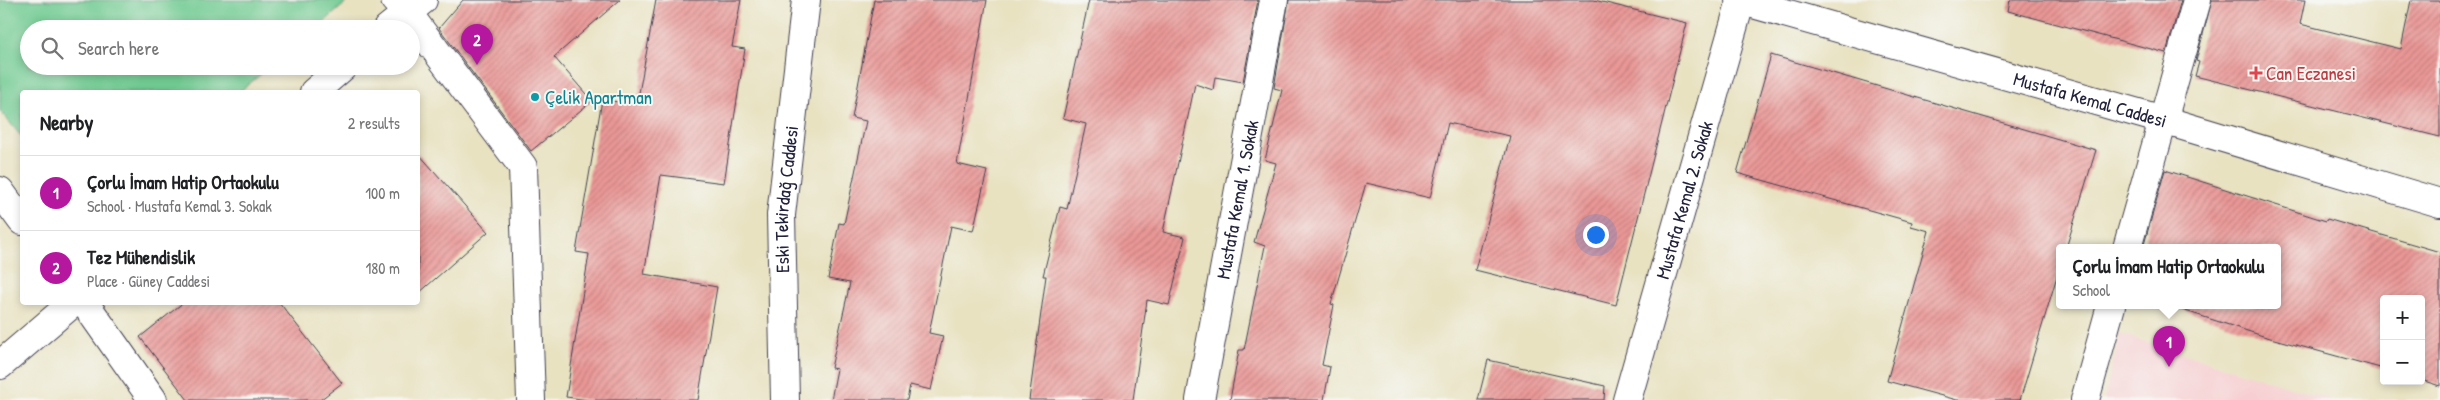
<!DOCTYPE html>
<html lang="en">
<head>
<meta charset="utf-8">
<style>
	:root { --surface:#fff; --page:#f2f2f2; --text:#202124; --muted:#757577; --line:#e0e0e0; --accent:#b5179e }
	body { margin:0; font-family:"Patrick Hand",sans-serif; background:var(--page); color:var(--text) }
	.controls { position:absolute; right:15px; bottom:15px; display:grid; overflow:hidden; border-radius:5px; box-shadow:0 2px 8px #0003 }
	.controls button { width:45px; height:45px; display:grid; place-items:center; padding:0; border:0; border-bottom:1px solid var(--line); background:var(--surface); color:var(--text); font:25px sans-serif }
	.you { position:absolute; left:1595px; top:234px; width:18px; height:18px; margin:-12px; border:4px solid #fff; border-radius:50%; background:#1a73e8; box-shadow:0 0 0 8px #1a73e833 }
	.badge { display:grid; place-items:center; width:32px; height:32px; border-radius:50%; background:var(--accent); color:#fff; font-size:16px; font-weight:700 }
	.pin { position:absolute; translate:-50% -41px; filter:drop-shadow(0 1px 2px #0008) }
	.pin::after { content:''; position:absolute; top:26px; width:18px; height:15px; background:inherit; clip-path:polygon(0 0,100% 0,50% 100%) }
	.popup { position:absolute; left:2056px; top:244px; width:225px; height:65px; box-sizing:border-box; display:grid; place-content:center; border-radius:5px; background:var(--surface); filter:drop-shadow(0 1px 4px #0005); font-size:16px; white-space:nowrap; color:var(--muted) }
	.popup b { font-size:19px; color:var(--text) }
	.popup::after { content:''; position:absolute; left:50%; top:100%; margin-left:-10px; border:10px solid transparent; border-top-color:var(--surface) }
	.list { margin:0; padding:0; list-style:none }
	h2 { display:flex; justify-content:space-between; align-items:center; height:65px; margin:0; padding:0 20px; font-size:21px }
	h2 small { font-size:16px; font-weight:400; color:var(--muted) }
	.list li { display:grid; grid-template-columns:32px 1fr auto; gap:15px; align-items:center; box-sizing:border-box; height:75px; padding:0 20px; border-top:1px solid var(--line) }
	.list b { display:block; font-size:19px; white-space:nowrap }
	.list p { margin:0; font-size:16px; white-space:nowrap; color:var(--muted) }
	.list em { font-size:16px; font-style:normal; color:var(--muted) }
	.icon { flex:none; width:28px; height:28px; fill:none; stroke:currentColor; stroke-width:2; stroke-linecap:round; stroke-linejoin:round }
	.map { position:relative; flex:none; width:2440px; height:400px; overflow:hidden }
	.search { position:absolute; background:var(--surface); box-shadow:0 2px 8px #0003; left:20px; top:20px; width:400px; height:55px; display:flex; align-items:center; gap:12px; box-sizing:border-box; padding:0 18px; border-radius:28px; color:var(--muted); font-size:19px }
	.panel { position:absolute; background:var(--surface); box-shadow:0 2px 8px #0003; left:20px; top:90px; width:400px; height:215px; border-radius:5px }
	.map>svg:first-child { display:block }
	.built { fill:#f7cfd2 }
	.green { fill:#71cb92; stroke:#4a7666 }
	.building { fill:url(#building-hatch) }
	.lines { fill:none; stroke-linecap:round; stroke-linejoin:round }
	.minor-casing { stroke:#403f4f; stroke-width:30 }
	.tertiary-casing { stroke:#403f4f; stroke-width:30 }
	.minor { stroke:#fff; stroke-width:28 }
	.tertiary { stroke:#fff; stroke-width:28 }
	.health-dot { fill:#e0444e; stroke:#f6f6f2; stroke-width:2 }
	.culture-dot { fill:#0f9aa8; stroke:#f6f6f2; stroke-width:2 }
	.labels { text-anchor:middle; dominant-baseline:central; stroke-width:4; stroke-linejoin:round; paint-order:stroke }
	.health-label { font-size:19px; fill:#be3a42; stroke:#f6f6f2; text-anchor:start }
	.culture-label { font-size:19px; fill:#0d838f; stroke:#f6f6f2; text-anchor:start }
	.street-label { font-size:19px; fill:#22223b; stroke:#f6f6f2 }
</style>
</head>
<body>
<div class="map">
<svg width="2440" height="400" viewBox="0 0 2440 400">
	<defs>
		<pattern id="building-hatch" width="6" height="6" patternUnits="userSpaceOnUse" patternTransform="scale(1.25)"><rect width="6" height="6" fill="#ea9896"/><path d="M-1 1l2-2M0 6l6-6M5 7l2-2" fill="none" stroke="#bd7c7c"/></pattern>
	</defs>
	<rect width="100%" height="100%" fill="#f6f6f2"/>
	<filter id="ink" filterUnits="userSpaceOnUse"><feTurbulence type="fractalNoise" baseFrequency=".02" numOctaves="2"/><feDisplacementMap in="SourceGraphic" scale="10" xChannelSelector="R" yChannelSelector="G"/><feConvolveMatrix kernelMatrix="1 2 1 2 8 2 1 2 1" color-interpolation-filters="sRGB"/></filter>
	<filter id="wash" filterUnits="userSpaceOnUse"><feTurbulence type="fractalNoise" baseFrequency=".0096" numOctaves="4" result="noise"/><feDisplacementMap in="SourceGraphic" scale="20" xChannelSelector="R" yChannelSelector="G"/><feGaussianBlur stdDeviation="1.12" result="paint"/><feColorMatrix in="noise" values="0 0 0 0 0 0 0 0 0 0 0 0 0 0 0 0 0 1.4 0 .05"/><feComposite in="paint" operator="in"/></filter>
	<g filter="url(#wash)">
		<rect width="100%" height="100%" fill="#e8e2c1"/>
		<polygon class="built" points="2120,334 2332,400 2104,400"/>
		<polygon class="green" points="0,0 347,0 348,1 316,29 29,29 29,66 271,66 239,92 22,92 22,137 0,111"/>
		<g id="blocks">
			<g class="building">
				<polygon points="463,0 620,0 554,57 592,101 531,151 439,28"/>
				<polygon points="656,0 741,0 732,47 745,49 724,183 661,175 644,274 717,287 698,400 589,400 566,397 589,254 576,252 602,100 637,104"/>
				<polygon points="874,0 987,0 957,164 987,171 973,231 951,226 929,333 943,336 931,390 910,385 907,400 831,400 837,369 831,368 850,283 828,279 839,223 844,224 866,121 852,118"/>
				<polygon points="1089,0 1258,0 1243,82 1215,77 1213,90 1195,84 1163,232 1185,237 1169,305 1147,300 1133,400 1029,400 1046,276 1043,276 1060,207 1067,209 1086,124 1063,118"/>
				<polygon points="1289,0 1594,0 1687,23 1616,305 1475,270 1510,136 1448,123 1430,198 1366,183 1331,304 1334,305 1322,365 1330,367 1324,400 1230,400 1239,350 1244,350 1265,246 1254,242 1276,163 1265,160 1282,90 1274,88"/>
				<polygon points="2010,0 2181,0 2166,53 2008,11"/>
				<polygon points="2212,0 2305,0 2300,24 2401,49 2411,0 2440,0 2440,137 2195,76 2199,62 2196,61"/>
				<polygon points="1771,55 2096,150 2066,248 2060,248 2060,266 2020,400 1957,400 1887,381 1929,231 1911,226 1912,222 1737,173"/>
				<polygon points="418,153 488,232 418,294"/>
				<polygon points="2165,170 2326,221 2327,219 2440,252 2440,386 2421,380 2421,299 2384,299 2384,369 2263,336 2170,306 2278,306 2278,248 2143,248"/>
				<polygon points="184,302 279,302 342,383 320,400 188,400 140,337"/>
				<polygon points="1488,360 1605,386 1604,400 1478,400"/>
			</g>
		</g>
	</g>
	<g filter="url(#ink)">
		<use href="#blocks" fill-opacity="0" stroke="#403f4f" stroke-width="1"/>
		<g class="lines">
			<defs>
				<g id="minor">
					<polyline points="395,0 407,12 523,167 531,400"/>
					<polyline points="0,191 22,221"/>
					<polyline points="2127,248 2197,0"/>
					<polyline points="84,302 153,400"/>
					<path id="s1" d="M1200 400 1274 0"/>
					<path id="s2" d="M1627 400 1741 0"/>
					<polyline points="2085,400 2111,306"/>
				</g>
				<g id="tertiary">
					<path id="s3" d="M1739 0 2163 120 2440 203"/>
					<polyline points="387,29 423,0"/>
					<polyline points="314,92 344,66"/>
					<polyline points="0,365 74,302"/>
					<path id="s4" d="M785 400 781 215 806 0"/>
				</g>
			</defs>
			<use href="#minor" class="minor-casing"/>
			<use href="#tertiary" class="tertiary-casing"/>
			<use href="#minor" class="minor"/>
			<use href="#tertiary" class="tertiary"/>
		</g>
	</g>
	<path class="health-dot" d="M2253.5 65.5h5v5h5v5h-5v5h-5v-5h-5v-5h5z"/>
	<circle class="culture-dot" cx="535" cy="97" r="5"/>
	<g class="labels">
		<g class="health-label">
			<text x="2266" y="73">Can Eczanesi</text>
		</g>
		<g class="culture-label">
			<text x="545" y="97">Çelik Apartman</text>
		</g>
		<g class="street-label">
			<text stroke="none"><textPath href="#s3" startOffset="365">Mustafa Kemal Caddesi</textPath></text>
			<text stroke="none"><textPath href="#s4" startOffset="201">Eski Tekirdağ Caddesi</textPath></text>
			<text stroke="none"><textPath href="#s1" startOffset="204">Mustafa Kemal 1. Sokak</textPath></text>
			<text stroke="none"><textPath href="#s2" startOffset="208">Mustafa Kemal 2. Sokak</textPath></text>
		</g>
	</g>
</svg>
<div class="controls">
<button>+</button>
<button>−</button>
</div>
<div class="you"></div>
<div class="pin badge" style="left:2169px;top:367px">1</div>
<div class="popup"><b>Çorlu İmam Hatip Ortaokulu</b>School</div>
<div class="pin badge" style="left:477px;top:65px">2</div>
<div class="search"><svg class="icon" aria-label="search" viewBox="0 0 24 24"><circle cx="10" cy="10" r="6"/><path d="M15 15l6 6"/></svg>Search here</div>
<section class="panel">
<h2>Nearby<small>2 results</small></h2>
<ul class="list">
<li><span class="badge">1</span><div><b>Çorlu İmam Hatip Ortaokulu</b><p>School · Mustafa Kemal 3. Sokak</p></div><em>100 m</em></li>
<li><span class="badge">2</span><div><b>Tez Mühendislik</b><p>Place · Güney Caddesi</p></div><em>180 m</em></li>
</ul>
</section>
</div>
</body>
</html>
